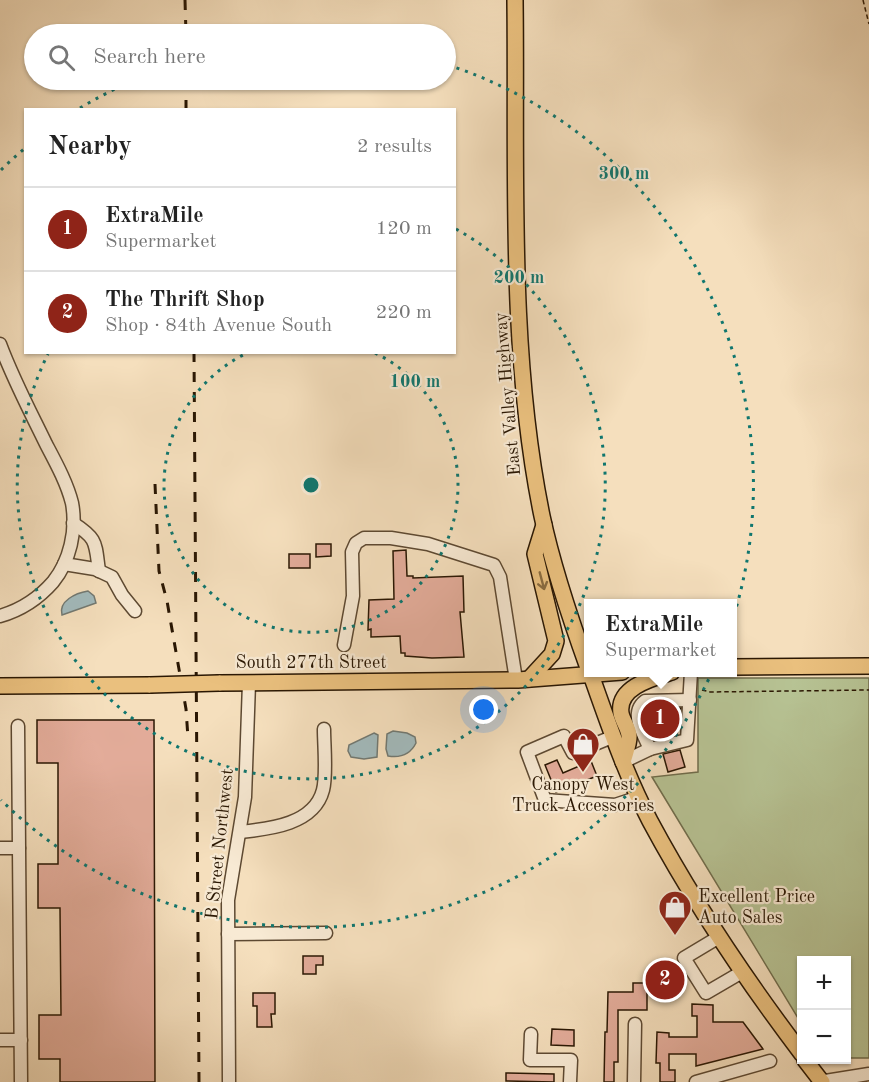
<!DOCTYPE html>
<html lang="en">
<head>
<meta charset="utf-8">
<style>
	:root { --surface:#fff; --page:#f6f6f6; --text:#222; --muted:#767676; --line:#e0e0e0; --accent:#8f2418 }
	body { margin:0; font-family:"Old Standard TT",serif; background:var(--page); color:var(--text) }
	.controls { position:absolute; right:18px; bottom:18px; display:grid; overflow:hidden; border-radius:0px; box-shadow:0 2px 4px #0004 }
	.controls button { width:54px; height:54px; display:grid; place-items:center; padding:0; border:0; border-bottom:2px solid var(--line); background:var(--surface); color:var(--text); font:30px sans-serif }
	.you { position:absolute; left:484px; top:710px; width:21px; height:21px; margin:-15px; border:4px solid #fff; border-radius:50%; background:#1a73e8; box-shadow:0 0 0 9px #1a73e833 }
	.badge { display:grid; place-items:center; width:39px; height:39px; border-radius:50%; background:var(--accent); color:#fff; font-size:20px; font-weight:700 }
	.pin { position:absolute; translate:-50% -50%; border:3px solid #fff; box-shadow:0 2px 6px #0006 }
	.popup { position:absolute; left:584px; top:599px; width:153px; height:78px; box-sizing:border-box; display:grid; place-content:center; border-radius:0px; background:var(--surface); filter:drop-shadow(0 2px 4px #0005); font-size:20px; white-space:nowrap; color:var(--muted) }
	.popup b { font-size:22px; color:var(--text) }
	.popup::after { content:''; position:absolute; left:50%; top:100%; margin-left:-12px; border:12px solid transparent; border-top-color:var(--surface) }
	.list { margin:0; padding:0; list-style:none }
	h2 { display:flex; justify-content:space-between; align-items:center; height:78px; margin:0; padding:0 24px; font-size:26px }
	h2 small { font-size:20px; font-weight:400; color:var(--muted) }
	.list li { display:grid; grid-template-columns:39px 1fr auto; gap:18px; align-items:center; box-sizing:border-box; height:84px; padding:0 24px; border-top:2px solid var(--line) }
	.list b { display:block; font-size:22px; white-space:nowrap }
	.list p { margin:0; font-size:20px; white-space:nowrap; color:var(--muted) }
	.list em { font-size:20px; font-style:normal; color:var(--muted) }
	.icon { flex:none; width:33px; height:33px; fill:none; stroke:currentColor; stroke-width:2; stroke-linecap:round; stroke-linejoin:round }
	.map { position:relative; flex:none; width:869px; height:1082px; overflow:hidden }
	.search { position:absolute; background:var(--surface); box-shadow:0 2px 4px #0004; left:24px; top:24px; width:432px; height:66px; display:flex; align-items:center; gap:15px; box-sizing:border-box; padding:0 21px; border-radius:33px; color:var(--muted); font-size:22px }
	.panel { position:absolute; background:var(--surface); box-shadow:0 2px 4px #0004; left:24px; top:108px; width:432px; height:246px; border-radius:0px }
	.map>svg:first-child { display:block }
	.green { fill:#b7c394; stroke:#706d4c; stroke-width:1.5 }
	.water { fill:#a2babc; stroke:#727972; stroke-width:1.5 }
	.building { fill:#e3ac9a; stroke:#2a1703; stroke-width:1.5 }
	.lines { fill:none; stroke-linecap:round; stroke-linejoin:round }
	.minor-casing { stroke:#5d4932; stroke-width:15 }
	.major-casing { stroke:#2a1703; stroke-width:18 }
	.path { stroke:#2a1703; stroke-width:1.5; stroke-dasharray:4.5 3; stroke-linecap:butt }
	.minor { stroke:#f8ead4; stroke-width:12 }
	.major { stroke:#eac07e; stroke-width:15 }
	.rail { stroke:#2a1703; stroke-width:3; stroke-dasharray:10 10; stroke-linecap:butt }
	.major-bridge-casing { stroke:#2a1703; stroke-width:18; stroke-linecap:butt }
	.major-bridge { stroke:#eac07e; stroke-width:15 }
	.oneway { stroke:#8a6c40 }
	.ring { fill:none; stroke:#0f766e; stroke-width:3; stroke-dasharray:3 6 }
	.labels { text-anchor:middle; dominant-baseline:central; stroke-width:4.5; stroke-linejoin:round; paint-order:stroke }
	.street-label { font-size:18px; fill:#2a1703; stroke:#f8ead4 }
	.poi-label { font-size:18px; fill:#2a1703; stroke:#f8ead4 }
	.centre { fill:#0f766e; stroke:#f8ead4; stroke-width:3 }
	.ring-label { font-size:18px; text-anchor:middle; font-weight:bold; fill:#0f766e; stroke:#f8ead4; stroke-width:4.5; stroke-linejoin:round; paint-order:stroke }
</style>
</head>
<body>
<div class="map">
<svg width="869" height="1082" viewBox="0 0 869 1082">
	<rect width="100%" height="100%" fill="#f5dfbd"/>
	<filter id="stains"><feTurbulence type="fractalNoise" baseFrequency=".00333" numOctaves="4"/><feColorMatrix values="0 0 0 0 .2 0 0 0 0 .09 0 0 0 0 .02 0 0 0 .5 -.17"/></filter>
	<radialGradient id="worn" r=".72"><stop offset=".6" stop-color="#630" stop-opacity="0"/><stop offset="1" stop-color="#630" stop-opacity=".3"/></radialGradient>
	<polygon class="green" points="698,678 869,678 869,1058 847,1058 846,960 802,960 801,1023 652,777 698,772"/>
	<g class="water">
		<path d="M88 591 94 596 96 603 62 615C58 601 76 593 88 591Z"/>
		<path d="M393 731 407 733 415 737 416 743C410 755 400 758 388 756L386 749 387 734Z"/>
		<polygon points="374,733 378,735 377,757 364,759 351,757 348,751 349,745"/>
	</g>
	<g class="building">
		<polygon points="316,544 331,544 331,556 316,557"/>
		<polygon points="406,550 407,576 413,576 413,578 463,576 464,612 460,612 464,657 432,658 405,656 405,653 401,653 400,636 371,637 371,629 368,630 369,600 394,599 393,551"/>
		<rect x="289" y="554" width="21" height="14"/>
		<polygon points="681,708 680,713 676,714 677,733 655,734 654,724 648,725 647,722 646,713 649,709"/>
		<polygon points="37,720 154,720 155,1082 60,1082 60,1059 39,1059 39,1015 61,1015 60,908 38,908 38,864 58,864 58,763 37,763"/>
		<polygon points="680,750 685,767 668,772 663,754"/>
		<polygon points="557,760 563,773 591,761 597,776 556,792 545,765"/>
		<polygon points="303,956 323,956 323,965 316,965 316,974 303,974"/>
		<polygon points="668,964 679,988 663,996 652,971"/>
		<polygon points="633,983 647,983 647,1010 618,1010 618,1062 614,1062 614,1082 604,1082 605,1032 607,1032 608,992 633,992"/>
		<polygon points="253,993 275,993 275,1014 271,1014 272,1027 257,1027 257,1006 253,1006"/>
		<polygon points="692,1004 713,1005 713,1022 743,1022 763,1049 696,1066 696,1054 669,1054 669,1070 675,1070 675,1082 660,1082 660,1063 656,1063 657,1032 669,1033 669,1037 697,1037 697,1016 692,1016"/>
		<polygon points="552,1029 574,1030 574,1046 551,1045"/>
		<polygon points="506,1073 554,1074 554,1082 506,1081"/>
	</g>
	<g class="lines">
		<defs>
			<g id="minor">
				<path d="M0 344C13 379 30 411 46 444 56 463 67 483 72 503 77 530 70 561 53 582 39 598 21 610 0 616"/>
				<path d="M73 523C98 539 95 543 99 571"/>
				<polyline points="64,564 95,569 112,577 122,595 135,611"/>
				<polyline points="344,645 353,596 352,552 356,543 364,538 391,538 428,544 494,565 500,577 516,680"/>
				<polyline points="612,737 573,753 564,736 527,752 545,800 615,805 639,797"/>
				<path d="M650 749C644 735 629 713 645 701L690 700"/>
				<polyline points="623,762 650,749 687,740 691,672"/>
				<path d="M240 832C268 829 314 825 323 790 327 775 324 746 324 729"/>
				<polyline points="0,848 19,848 18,726"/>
				<polyline points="19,848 21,1082"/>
				<polyline points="666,910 692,893"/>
				<polyline points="228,934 326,933"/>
				<polyline points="719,937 684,958 706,993 742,972"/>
				<polyline points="531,1034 530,1060 571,1060 570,1082"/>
				<polyline points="0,1040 21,1040"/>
				<polyline points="229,1082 228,900 245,797 249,683"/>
				<polyline points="634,1082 635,1024"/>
				<polyline points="696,1082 770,1061"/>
				<polyline points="819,1082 869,1074"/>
			</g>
			<g id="major">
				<path d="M515 0C517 168 508 351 542 516 553 568 570 618 588 668"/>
				<polyline points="732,667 869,666"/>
				<path d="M590 672C608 723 625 773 650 821 694 903 746 980 802 1054"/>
				<polyline points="529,679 552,654 556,641 535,554 544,525"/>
				<polyline points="219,683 518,680 622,672"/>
				<polyline points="0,686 150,685"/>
				<path d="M623 762C625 754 630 742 629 735 628 727 622 720 621 713 617 687 653 678 672 672"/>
				<polyline points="805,1060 822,1082"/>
			</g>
		</defs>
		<use href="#minor" class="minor-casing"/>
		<use href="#major" class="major-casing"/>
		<g class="path">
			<polyline points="863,0 869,24"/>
			<polyline points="702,690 710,692 869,690"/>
		</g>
		<use href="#minor" class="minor"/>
		<use href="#major" class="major"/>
		<g class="rail">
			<polyline points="185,0 186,34"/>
			<polyline points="186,80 186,110"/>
			<polyline points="194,352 199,1082"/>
			<polyline points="155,484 159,571 167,601 186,709 188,738"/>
		</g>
		<defs>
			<polyline id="major-bridge" points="150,685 219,683"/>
		</defs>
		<use href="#major-bridge" class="major-bridge-casing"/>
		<use href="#major-bridge" class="major-bridge"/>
	</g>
	<defs><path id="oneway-shaft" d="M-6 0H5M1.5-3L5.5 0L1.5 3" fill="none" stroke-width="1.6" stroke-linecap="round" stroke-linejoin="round" transform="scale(1.5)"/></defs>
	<use class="oneway" href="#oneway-shaft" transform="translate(542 581) rotate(75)"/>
	<g class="ring">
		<path d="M375 353A147 147 0 1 1 247 353"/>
		<path d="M456 229A294 294 0 1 1 48 354"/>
		<path d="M1 170A442 442 0 0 1 24 149M80 108A442 442 0 0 1 135 80M448 65A442 442 0 1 1 1 800"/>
	</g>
	<defs>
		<symbol id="shop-pin" viewBox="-11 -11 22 30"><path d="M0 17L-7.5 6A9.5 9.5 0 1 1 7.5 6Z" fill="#8f2418" stroke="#f8ead4"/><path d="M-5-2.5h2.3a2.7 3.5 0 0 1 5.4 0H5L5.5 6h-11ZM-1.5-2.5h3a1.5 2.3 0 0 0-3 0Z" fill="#fff"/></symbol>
	</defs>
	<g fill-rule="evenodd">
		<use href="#shop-pin" x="564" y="725" width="38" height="52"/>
		<use href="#shop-pin" x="656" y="888" width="38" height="52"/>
	</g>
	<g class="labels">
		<g class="street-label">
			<text transform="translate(508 394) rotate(-95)">East Valley Highway</text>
			<text x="311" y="663">South 277th Street</text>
			<text transform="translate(220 844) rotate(-84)">B Street Northwest</text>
		</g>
		<g class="poi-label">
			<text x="583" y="785">Canopy West<tspan x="583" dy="21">Truck Accessories</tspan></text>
			<text x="698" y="897" text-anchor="start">Excellent Price<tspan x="698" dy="21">Auto Sales</tspan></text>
		</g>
	</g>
	<circle cx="311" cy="485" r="9" class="centre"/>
	<g class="ring-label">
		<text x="624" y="179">300 m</text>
		<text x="519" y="283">200 m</text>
		<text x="415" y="387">100 m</text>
	</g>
	<rect width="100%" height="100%" filter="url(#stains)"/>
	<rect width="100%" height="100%" fill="url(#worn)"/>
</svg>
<div class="controls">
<button>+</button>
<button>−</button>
</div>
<div class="you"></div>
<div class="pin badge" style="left:660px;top:719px">1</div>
<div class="popup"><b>ExtraMile</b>Supermarket</div>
<div class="pin badge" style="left:665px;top:980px">2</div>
<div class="search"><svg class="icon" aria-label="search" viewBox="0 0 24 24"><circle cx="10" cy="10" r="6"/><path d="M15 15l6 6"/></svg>Search here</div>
<section class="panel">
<h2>Nearby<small>2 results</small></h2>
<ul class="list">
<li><span class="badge">1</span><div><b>ExtraMile</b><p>Supermarket</p></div><em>120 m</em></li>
<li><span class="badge">2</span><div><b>The Thrift Shop</b><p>Shop · 84th Avenue South</p></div><em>220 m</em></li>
</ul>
</section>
</div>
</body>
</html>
